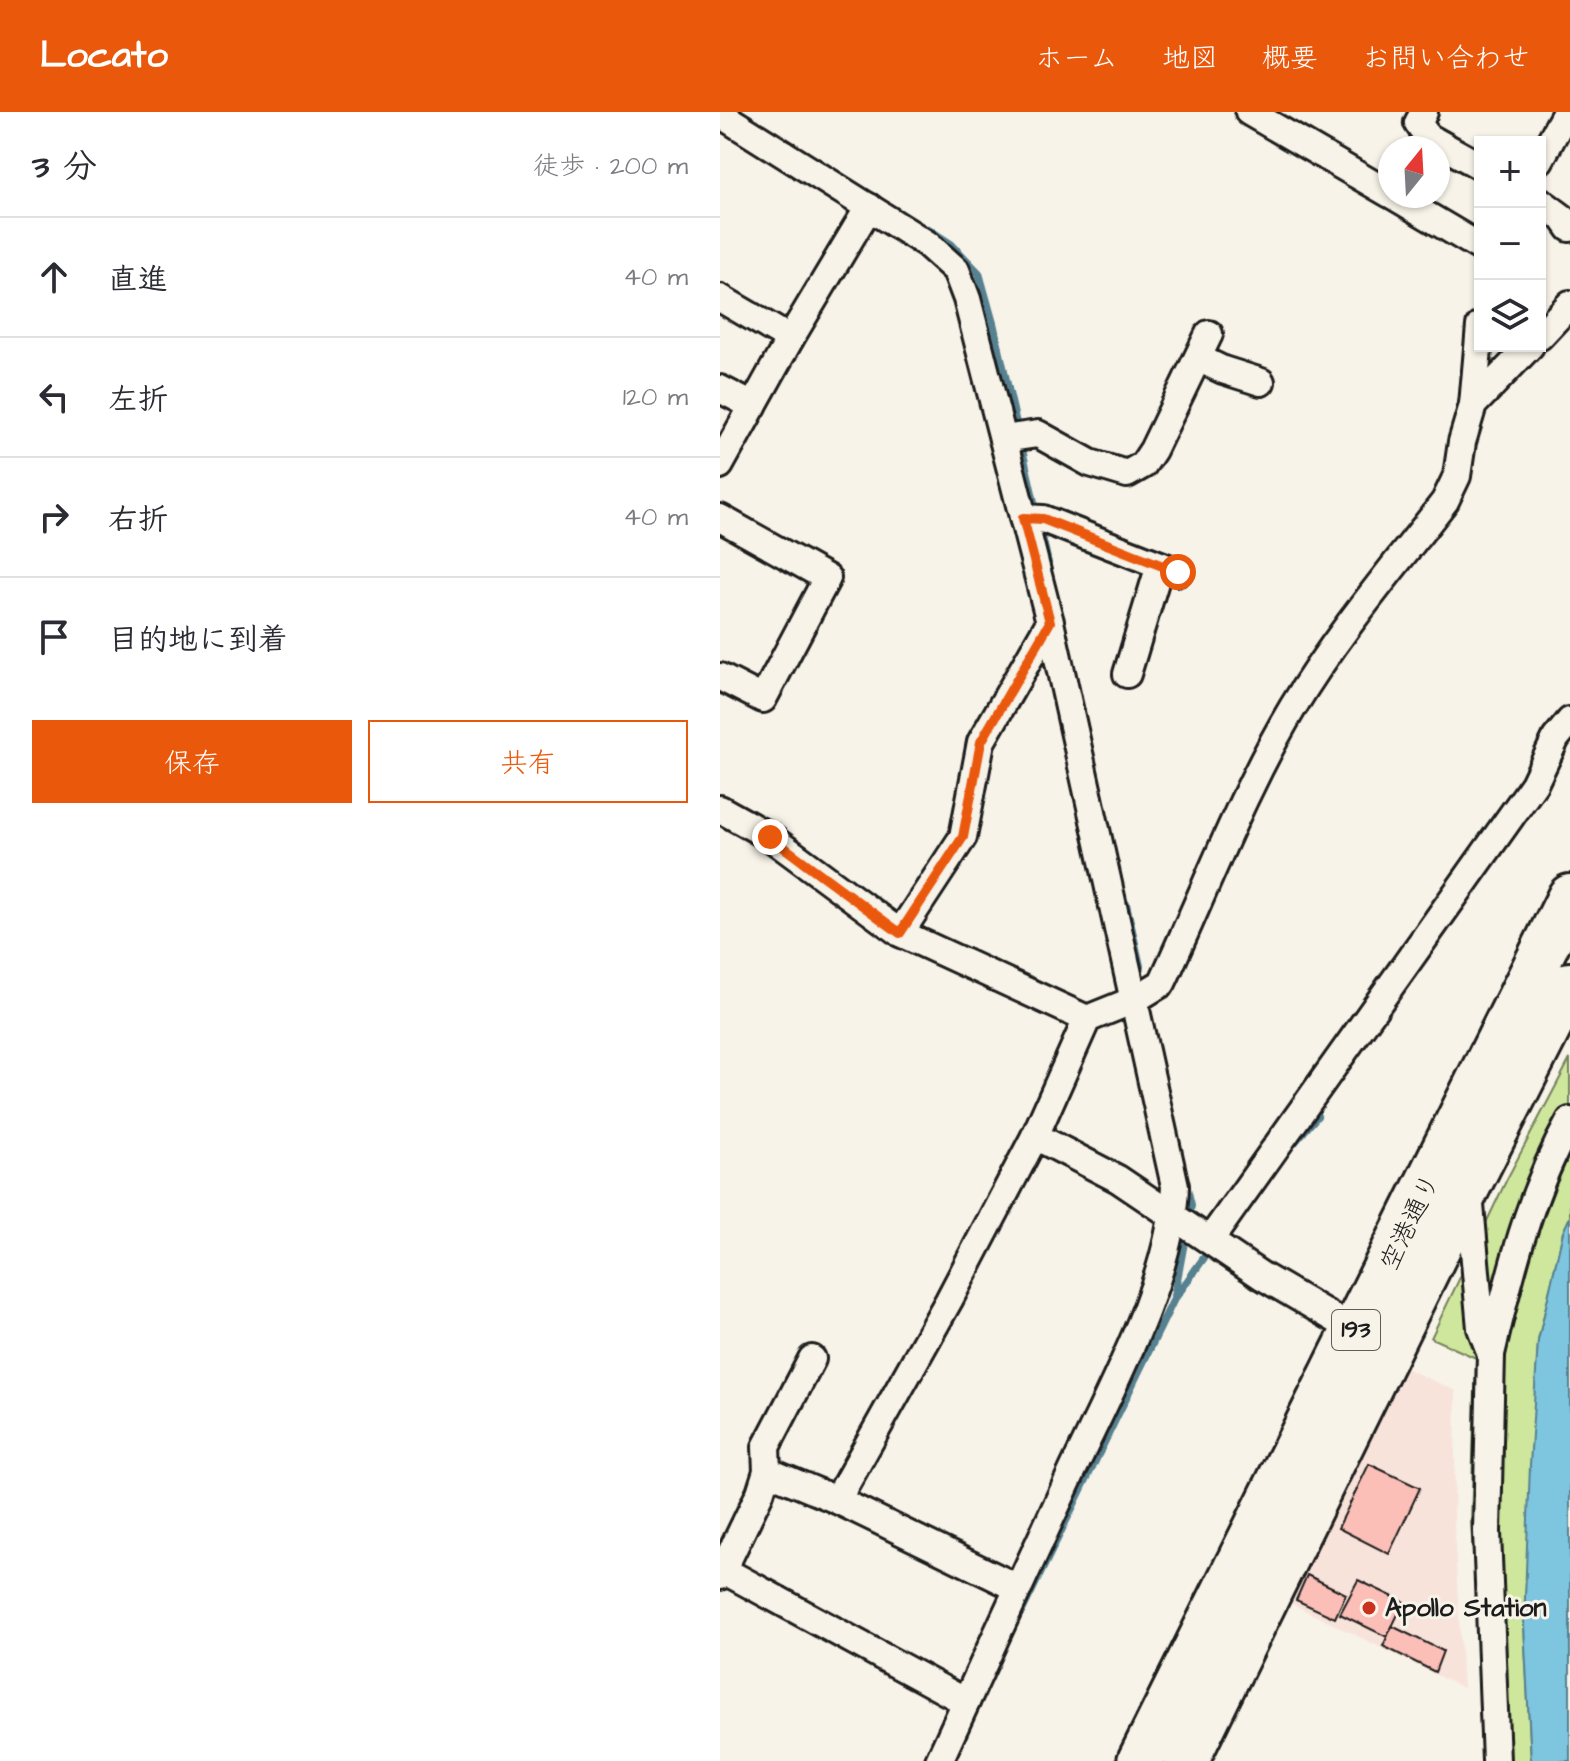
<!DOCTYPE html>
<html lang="ja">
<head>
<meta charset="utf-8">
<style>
	:root { --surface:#fff; --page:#f2f2f3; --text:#2b2b33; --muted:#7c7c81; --line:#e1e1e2; --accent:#ea580c }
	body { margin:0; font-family:"Architects Daughter","Klee One",sans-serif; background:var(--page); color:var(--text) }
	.controls { position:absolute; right:24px; top:24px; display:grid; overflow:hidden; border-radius:0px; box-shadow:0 2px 6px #0004 }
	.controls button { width:72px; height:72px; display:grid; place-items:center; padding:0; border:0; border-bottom:2px solid var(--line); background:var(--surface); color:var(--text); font:40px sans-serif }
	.compass { position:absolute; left:658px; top:24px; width:72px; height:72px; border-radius:50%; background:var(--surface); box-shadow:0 2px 6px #0004; rotate:18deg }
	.stop { position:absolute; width:24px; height:24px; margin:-18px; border:6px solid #ea580c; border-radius:50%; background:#fff }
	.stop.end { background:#ea580c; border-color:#fff; box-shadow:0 2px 8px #0008 }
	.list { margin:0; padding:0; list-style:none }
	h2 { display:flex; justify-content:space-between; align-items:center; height:104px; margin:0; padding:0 32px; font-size:34px }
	h2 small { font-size:26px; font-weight:400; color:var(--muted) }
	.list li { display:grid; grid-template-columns:52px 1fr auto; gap:24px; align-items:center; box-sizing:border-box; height:120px; padding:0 32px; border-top:2px solid var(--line) }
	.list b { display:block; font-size:30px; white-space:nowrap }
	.list em { font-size:26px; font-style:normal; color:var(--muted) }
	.actions { display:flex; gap:16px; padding:24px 32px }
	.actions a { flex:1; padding:18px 0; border:2px solid var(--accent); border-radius:0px; text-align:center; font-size:28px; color:var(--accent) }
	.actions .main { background:var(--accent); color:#fff }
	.icon { flex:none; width:44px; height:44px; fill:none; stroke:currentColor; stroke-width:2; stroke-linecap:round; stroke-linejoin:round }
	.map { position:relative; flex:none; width:850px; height:1649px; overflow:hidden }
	header { display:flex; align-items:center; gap:48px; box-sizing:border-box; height:112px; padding:0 40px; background:var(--accent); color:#fff }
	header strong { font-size:38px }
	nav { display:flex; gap:44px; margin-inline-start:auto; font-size:28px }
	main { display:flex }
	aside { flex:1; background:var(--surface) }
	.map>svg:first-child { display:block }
	.built { fill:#f8e3da }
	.green { fill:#cee79d; stroke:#75825c; stroke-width:2 }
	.water { fill:#7ec5df; stroke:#578191; stroke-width:2 }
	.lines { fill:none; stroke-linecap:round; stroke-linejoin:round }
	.stream { stroke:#578191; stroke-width:8 }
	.building { fill:#fbbfb8; stroke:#1c1c1c; stroke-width:2 }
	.minor-casing { stroke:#1c1c1c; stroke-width:32 }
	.trunk-casing { stroke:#1c1c1c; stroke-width:50 }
	.minor { stroke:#f7f3e8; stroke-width:26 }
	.trunk { stroke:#f7f3e8; stroke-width:44 }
	.route { stroke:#ea580c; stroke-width:10 }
	.poi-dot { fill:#c8321e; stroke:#f7f3e8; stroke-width:3 }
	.labels { text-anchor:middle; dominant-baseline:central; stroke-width:6; stroke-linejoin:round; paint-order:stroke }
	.shield { fill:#f7f3e8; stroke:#5e5c59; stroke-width:2 }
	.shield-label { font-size:24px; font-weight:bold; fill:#1c1c1c }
	.street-label { font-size:26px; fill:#1c1c1c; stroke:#f7f3e8 }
	.poi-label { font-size:26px; font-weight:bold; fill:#1c1c1c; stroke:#f7f3e8; text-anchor:start }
</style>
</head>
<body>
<header>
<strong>Locato</strong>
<nav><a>ホーム</a><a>地図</a><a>概要</a><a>お問い合わせ</a></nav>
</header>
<main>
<aside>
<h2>3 分<small>徒歩 · 200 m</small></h2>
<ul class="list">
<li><svg class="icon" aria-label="ahead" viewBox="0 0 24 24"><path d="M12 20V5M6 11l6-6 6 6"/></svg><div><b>直進</b></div><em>40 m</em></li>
<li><svg class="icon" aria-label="left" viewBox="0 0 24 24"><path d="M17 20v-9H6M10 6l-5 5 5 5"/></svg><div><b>左折</b></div><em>120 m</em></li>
<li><svg class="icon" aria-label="right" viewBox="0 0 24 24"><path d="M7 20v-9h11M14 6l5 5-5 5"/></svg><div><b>右折</b></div><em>40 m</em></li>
<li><svg class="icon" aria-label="arrive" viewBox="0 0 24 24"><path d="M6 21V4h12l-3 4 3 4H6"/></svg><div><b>目的地に到着</b></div></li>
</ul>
<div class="actions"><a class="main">保存</a><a>共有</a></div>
</aside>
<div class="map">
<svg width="850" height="1649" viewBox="0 0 850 1649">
	<rect width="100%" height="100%" fill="#f7f3e8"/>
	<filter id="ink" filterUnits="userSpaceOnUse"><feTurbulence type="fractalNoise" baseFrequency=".0125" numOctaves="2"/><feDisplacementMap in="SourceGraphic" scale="16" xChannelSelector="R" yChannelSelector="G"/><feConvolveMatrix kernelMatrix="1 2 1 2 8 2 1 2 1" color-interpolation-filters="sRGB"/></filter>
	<g filter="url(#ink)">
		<polygon class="built" points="681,1254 736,1279 734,1416 743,1576 566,1489"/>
		<polygon class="green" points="850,947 850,1105 843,1120 818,1229 804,1513 811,1649 768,1649 751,1412 756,1246 711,1226 787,1067"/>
		<polygon class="water" points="850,1105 850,1649 811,1649 804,1513 810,1353 818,1229 843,1120"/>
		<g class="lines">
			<g class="stream">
				<polyline points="208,117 231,132 259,161 273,211 328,451"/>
				<polyline points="406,792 420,854"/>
				<polyline points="574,1031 597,1004"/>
				<polyline points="454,1184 471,1093 465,1068"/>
				<polyline points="302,1499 453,1189 491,1136"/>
			</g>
		</g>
		<g class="building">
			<polygon points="649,1352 700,1376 669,1442 618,1416"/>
			<polygon points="587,1463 626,1482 615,1506 576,1488"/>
			<polygon points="638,1468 684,1490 667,1525 620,1502"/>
			<polygon points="672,1514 723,1539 715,1560 663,1534"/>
		</g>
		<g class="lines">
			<defs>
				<g id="minor">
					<polyline points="529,0 670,82"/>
					<polyline points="704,0 698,11 708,25 760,54"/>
					<path d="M0 2 207 132 236 158 247 187 330 510 455 1074C452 1167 390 1278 351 1362 306 1458 263 1553 219 1649"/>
					<polyline points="820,48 846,0"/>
					<polyline points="674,84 760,135"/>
					<polyline points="820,89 843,106 850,116"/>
					<polyline points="0,186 70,227"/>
					<polyline points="820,224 850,192"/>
					<polyline points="478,246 503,258 541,270"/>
					<polyline points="0,277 33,294"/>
					<polyline points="753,293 760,214"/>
					<polyline points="283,327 318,322 370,351 407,362 423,353 433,338 489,222"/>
					<polyline points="0,353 70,227 149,95"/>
					<polyline points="0,406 107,466 43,587 0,565"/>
					<polyline points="303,406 323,407 458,460"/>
					<polyline points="407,562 440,453"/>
					<polyline points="0,697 50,725 180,821 367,907"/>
					<polyline points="180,821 243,725 261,630 330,510"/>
					<polyline points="315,1024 398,1067 542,1164 636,1219"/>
					<polyline points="749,1082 761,1216 771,1242 767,1420 776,1649"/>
					<polyline points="490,1128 814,672 836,626 850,609"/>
					<path d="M771 1242C790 1161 809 1082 850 1009"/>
					<polyline points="92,1247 46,1335 47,1359 117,1388 298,1476"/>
					<path d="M117 1388 229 1188 315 1024 367 907 414 888 442 871C485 779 521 682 573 595 617 522 673 456 725 389L737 364 742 330 753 293 810 234"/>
					<polyline points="3,1458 246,1590"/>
					<polyline points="0,1464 40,1381 47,1359"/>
				</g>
				<g id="trunk">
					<polyline points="420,1649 850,785"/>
					<polyline points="466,1649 748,1074 850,873"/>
				</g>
			</defs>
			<use href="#minor" class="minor-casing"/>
			<use href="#trunk" class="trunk-casing"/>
			<use href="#minor" class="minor"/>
			<use href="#trunk" class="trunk"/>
		</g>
	</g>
	<g class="lines" filter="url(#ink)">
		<polyline class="route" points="50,725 180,821 243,725 261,630 330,510 303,406 323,407 458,460"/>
	</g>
	<circle class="poi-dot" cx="649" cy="1496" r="8"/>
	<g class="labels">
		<rect class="shield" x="612" y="1198" width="48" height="40" rx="6"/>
		<g class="shield-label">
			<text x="636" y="1218">193</text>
		</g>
		<g class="street-label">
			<text transform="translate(690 1110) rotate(-64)">空港通り</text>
		</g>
		<g class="poi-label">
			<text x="665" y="1496">Apollo Station</text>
		</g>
	</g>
</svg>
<div class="controls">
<button>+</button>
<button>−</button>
<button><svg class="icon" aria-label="layers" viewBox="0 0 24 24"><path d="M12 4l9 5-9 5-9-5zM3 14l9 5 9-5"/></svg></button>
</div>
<svg class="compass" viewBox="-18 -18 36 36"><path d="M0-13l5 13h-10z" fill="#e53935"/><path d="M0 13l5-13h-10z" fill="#7c7c81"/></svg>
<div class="stop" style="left:458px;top:460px"></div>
<div class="stop end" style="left:50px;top:725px"></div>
</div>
</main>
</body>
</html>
